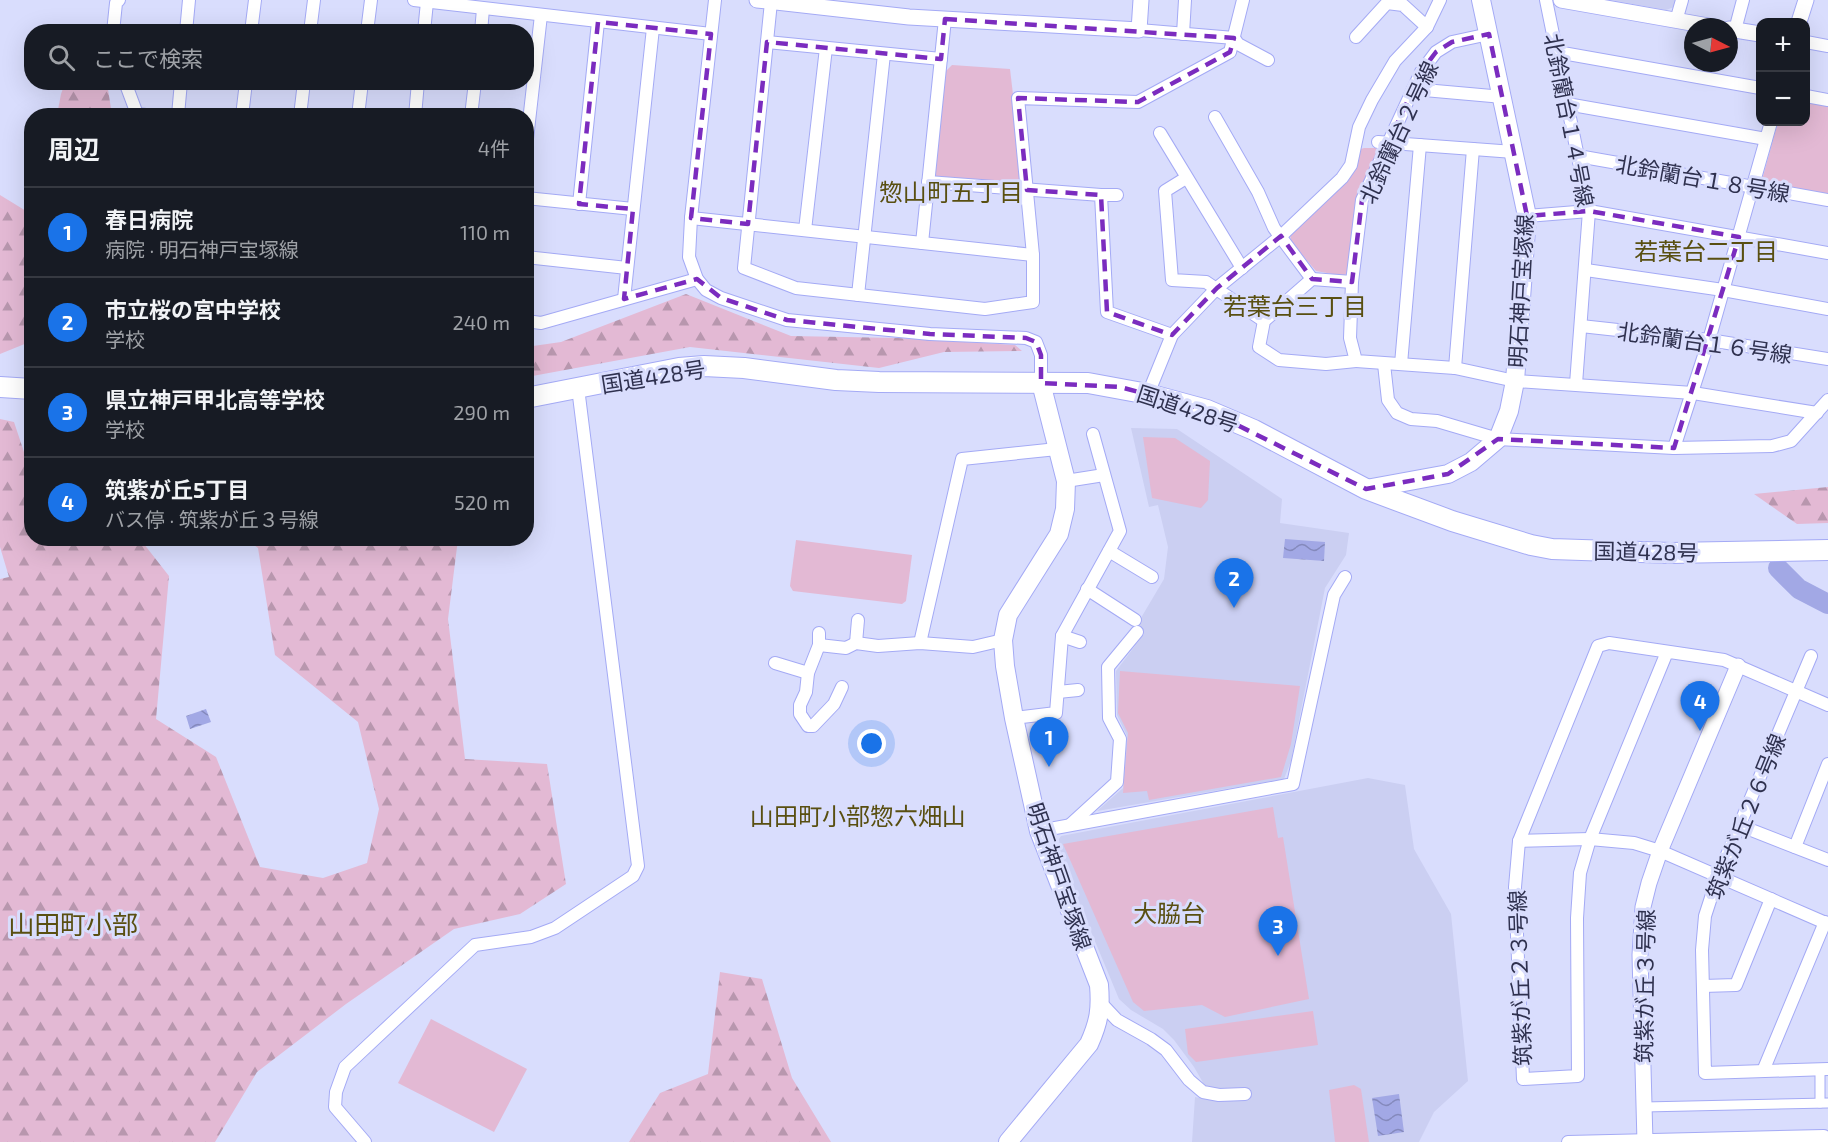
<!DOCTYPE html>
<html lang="ja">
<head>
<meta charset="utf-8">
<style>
	:root { --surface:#171b24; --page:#20242c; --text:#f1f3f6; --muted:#9ea1a6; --line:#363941; --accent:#1a73e8 }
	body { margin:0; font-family:"Exo 2","Noto Sans JP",sans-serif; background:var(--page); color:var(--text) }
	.controls { position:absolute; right:18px; top:18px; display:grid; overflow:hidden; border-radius:12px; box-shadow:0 6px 24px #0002 }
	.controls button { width:54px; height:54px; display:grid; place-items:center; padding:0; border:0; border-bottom:2px solid var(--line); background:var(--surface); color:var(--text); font:30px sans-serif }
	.compass { position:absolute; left:1684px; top:18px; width:54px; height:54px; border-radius:50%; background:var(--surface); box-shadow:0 6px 24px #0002; rotate:96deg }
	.you { position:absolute; left:872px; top:744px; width:21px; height:21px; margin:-15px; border:4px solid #fff; border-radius:50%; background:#1a73e8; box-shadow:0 0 0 9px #1a73e833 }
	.badge { display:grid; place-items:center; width:39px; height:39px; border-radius:50%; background:var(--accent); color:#fff; font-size:20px; font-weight:700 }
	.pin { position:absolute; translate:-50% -50px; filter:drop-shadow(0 2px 3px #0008) }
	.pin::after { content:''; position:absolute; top:32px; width:21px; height:18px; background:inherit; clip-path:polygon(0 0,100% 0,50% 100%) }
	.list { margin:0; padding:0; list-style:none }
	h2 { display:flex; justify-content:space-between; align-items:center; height:78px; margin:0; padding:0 24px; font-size:26px }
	h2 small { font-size:20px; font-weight:400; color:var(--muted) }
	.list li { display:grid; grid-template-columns:39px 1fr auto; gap:18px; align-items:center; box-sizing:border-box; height:90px; padding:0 24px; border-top:2px solid var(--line) }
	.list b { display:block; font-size:22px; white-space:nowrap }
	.list p { margin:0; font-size:20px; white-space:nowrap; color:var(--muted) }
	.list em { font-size:20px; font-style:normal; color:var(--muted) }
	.icon { flex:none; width:33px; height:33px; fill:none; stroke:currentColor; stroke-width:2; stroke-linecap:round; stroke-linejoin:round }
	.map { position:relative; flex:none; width:1828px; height:1142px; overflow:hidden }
	.search { position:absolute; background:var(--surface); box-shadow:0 6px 24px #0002; left:24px; top:24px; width:510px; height:66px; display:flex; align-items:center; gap:15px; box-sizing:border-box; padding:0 21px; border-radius:24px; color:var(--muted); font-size:22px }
	.panel { position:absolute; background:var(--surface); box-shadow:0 6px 24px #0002; left:24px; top:108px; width:510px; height:438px; border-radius:24px }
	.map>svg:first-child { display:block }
	.built { fill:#cbcff2 }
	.forest { fill:url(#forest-firs) }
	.green { fill:#e3b9d4 }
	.water { fill:url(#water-waves) }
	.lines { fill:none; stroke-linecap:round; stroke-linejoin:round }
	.river { stroke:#a2a8e5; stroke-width:20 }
	.pedestrian-casing { stroke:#a4aaf5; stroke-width:11 }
	.minor-casing { stroke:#a4aaf5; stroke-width:14 }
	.tertiary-casing { stroke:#a4aaf5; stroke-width:17 }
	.primary-casing { stroke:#a4aaf5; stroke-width:20 }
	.trunk-casing { stroke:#a4aaf5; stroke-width:22 }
	.pedestrian { stroke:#fff; stroke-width:9 }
	.minor { stroke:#fff; stroke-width:12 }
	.tertiary { stroke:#fff; stroke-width:15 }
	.primary { stroke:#fff; stroke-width:18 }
	.trunk { stroke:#fff; stroke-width:20 }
	.marked { fill:none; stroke:#7b2cbf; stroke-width:4.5; stroke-dasharray:12 8; stroke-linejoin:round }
	.labels { text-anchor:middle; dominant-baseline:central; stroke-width:6; stroke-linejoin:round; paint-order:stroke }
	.street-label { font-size:22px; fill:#2f314f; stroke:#d9ddfd }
	.neighbourhood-label { font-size:24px; fill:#594f11; stroke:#d9ddfd }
	.quarter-label { font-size:26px; fill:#594f11; stroke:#d9ddfd }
</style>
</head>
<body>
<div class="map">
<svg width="1828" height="1142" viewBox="0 0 1828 1142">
	<defs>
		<pattern id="forest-firs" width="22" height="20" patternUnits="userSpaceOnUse" patternTransform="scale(1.5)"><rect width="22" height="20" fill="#e3b9d4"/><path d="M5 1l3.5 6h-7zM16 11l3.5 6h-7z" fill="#b897ae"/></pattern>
		<pattern id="water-waves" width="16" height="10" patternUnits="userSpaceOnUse" patternTransform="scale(1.5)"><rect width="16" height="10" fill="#a2a8e5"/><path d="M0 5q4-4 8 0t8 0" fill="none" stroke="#8489bc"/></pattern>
	</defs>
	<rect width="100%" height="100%" fill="#d9ddfd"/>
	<g class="built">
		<polygon points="1611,0 1676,0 1674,7 1666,10"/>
		<polygon points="1131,428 1177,429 1282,499 1280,523 1349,533 1346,555 1325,588 1291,761 1284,779 1097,811 1123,788 1127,736 1117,715 1116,671 1144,634 1135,628 1164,579 1168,547 1158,505 1149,507"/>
		<polygon points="1368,778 1405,785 1414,849 1451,914 1468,1081 1434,1112 1419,1142 1192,1142 1195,1097 1215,1101 1248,1100 1247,1088 1218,1090 1205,1086 1194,1067 1174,1040 1163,1029 1131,1010 1119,999 1055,845 1061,836"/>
	</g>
	<g class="forest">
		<polygon points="65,83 107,83 112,115 57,115 61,94"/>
		<polygon points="0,195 31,214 32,341 0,354"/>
		<polygon points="686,294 791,336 898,338 1015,345 1022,351 944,352 879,368 690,347 527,377 526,347 561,342"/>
		<polygon points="0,419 14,422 31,473 32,538 140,539 169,576 156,719 216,757 260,867 323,878 367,863 379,809 358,722 275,655 258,548 246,539 458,539 448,619 465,759 547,764 566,884 520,914 454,929 346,1004 257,1072 215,1142 0,1142 0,579 9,577 0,547"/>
		<polygon points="1828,487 1828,523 1797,524 1754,494"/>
		<polygon points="720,972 762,979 792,1078 831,1142 629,1142 660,1093 708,1074"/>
	</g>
	<g class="green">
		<polygon points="952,65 1010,69 1023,180 1015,186 937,177 934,173 946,71"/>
		<polygon points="1806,100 1828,104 1828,196 1765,185 1762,180 1778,122 1806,122"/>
		<polygon points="1364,148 1376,148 1379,151 1348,272 1344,276 1316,271 1291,242 1290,233 1358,150"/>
		<polygon points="1143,437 1175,438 1210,461 1208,500 1201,508 1152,498"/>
		<polygon points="796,540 912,555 906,601 902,604 793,591 790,586"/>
		<polygon points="1120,671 1300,686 1291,744 1281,777 1149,800 1147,791 1123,793 1128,733 1118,713"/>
		<polygon points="1273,807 1278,838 1283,837 1309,999 1225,1017 1202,1005 1144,1011 1133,1002 1063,844"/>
		<polygon points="1313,1011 1318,1045 1196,1062 1188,1054 1185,1029"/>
		<polygon points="431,1019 527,1069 494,1132 398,1083"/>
		<polygon points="1354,1085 1361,1089 1369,1142 1335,1142 1329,1090"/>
	</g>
	<g class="water">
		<polygon points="1285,539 1325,542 1324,561 1283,558"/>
		<polygon points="206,709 211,722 190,729 186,716"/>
		<polygon points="1399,1094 1404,1132 1378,1136 1372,1098"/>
	</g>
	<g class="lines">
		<polyline class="river" points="1778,568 1799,589 1828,604"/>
		<defs>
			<g id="pedestrian">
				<polyline points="1820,1069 1820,1103"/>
				<polyline points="1644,1107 1828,1103"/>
			</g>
			<g id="minor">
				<polyline points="414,0 711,34"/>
				<polyline points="715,0 691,218 689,257 697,279 706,290 721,298 787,320 930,334 1026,338 1036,342 1041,355 1041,383"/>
				<polyline points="1546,0 1589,211 1576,384"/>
				<polyline points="771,2 744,268 796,288 985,309 1033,302 1033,255 1018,98 1138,102 1230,52 1243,0"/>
				<polyline points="1676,21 1682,0"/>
				<polyline points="1139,30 1234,38 1238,44 1268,60"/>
				<polyline points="1735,30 1743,0"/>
				<polyline points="113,32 116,3 119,0"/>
				<polyline points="186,32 189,0"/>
				<polyline points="251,32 255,0"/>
				<polyline points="310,32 314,0"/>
				<polyline points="367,32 371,0"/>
				<polyline points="424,32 427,2"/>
				<polyline points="481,32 483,9"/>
				<polyline points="1183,34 1185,0"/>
				<polyline points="1489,34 1452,42 1436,52 1421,72 1362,200 1352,282 1350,338 1356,361 1455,368 1515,381 1693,393 1817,413"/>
				<polyline points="1356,37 1387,3 1403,5 1427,27"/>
				<polyline points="767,42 941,59"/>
				<polyline points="1806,42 1828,46"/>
				<polyline points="1557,52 1760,88"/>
				<polyline points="125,82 137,114 155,116"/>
				<polyline points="1413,89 1503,97"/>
				<polyline points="1806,96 1828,100"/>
				<polyline points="1567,104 1766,139"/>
				<polyline points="178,115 181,82"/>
				<polyline points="242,116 246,82"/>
				<polyline points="300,116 304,82"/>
				<polyline points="358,116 362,82"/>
				<polyline points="415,116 418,82"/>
				<polyline points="471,116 475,82"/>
				<polyline points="1215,117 1258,192 1274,228 1312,279"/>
				<polyline points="1160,133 1242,268"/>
				<polyline points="1378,142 1514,152"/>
				<polyline points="526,148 541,15"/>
				<polyline points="1578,156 1828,200"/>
				<polyline points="1186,178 1165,191 1172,280 1206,282 1264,321"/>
				<polyline points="928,182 1101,195 1107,312 1172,335"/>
				<polyline points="1101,195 1117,195"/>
				<polyline points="526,198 633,209"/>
				<polyline points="579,204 598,22"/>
				<polyline points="1527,216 1589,211 1828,253"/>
				<polyline points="691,218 1033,255"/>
				<polyline points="805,230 826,48"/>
				<polyline points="922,243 945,19"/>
				<polyline points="526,257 627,268"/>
				<polyline points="1586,270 1723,290 1828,309"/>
				<polyline points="1352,282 1312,279 1264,321 1259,347 1279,360 1326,364 1356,361"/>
				<polyline points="858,295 884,54"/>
				<polyline points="624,299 653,28"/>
				<polyline points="526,321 541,323 697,279"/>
				<polyline points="1581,326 1709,340 1828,359"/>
				<polyline points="1384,364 1388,400 1397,413 1411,419 1437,421 1498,439 1674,448 1709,340 1771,122"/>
				<polyline points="1401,364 1420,145"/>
				<polyline points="1455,368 1473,149"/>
				<polyline points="1148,394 1172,335 1217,288 1281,236 1342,178 1351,165 1359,127 1372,100 1395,61 1427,27 1440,0"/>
				<polyline points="1674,448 1772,446 1791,441 1828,400"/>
				<polyline points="1066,481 1104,475"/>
				<polyline points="1109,551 1152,577"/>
				<polyline points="1087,589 1135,620"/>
				<polyline points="819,633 819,645 808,673 806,692 800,705 800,714 808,726 813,726 834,704 842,687"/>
				<polyline points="1062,636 1080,642"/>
				<polyline points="856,643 858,620"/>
				<polyline points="920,643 962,459 1057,449"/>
				<polyline points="819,645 846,648 856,643 878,646 920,643 973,647 1003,640"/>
				<polyline points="1667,652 1590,839 1580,873 1577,918 1578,1076 1523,1079 1515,887 1519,841 1598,646 1609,643 1724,660 1828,705"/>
				<polyline points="1811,656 1718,876 1705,916 1702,950 1705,1073 1828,1069"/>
				<polyline points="775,663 808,673"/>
				<polyline points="1058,692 1078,690"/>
				<polyline points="1014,718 1056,713 1062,636 1120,531 1093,434"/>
				<polyline points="1070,825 1117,782 1120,739 1109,718 1108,667 1137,632"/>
				<polyline points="1741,826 1828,860"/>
				<polyline points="1039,831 1293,784 1334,595 1345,577"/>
				<polyline points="1519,841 1590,839 1634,843 1660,851 1828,924"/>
				<polyline points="1795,847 1828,764"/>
				<polyline points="1703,986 1736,985 1771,899"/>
				<polyline points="1101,1003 1117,1020 1151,1039 1166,1050 1189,1080 1203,1092 1219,1095 1245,1094"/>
				<polyline points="1763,1071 1825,922"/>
				<polyline points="365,1142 335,1107 336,1092 345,1067 475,945 531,937 555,928 633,876 638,866 578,388"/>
				<polyline points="1568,1142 1824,1136 1824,1142"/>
			</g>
			<g id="tertiary">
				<polyline points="757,0 909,17 1139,30 1141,0"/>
				<polyline points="1561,0 1714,27"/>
				<polyline points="1799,22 1806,0"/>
				<polyline points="1729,29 1760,34"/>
				<polyline points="1645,1142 1640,955 1643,907 1649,883 1660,851 1738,666"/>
			</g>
			<g id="primary">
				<polyline points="1366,489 1448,474 1471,462 1498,439 1509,411 1515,381 1527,216 1481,0"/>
				<path d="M1008 1142 1089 1044C1099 1022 1101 1009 1099 985L1039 831 1014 718 1005 666 1003 640 1008 615 1059 534 1065 509 1066 481 1041 383"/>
			</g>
			<g id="trunk">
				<polyline points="0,387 32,389"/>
				<polyline points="526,398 679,368 704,366 744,368 836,380 879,382 1088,383 1148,394 1207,410 1254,430 1366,489 1452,521 1531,545 1552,549 1671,553 1828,550"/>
			</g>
		</defs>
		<use href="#pedestrian" class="pedestrian-casing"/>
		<use href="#minor" class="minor-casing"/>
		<use href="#tertiary" class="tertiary-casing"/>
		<use href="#primary" class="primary-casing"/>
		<use href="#trunk" class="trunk-casing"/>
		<use href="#pedestrian" class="pedestrian"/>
		<use href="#minor" class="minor"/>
		<use href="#tertiary" class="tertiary"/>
		<use href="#primary" class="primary"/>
		<use href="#trunk" class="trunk"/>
	</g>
	<path class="marked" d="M945 19 1234 38 1230 52 1138 102 1018 98 1027 190 1101 195 1107 312 1172 335 1217 288 1281 236 1312 279 1352 282 1362 200 1421 72 1436 52 1452 42 1489 34 1527 216 1589 211 1739 237 1674 448 1498 439 1448 474 1366 489 1207 410 1120 387 1041 383V355L1036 342 1026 338 930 334 787 320 721 298 697 279 624 299 633 209 579 204 598 22 711 34 691 218 748 224 767 42 941 59Z"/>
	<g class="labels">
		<g class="street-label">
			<text transform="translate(1570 120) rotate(79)">北鈴蘭台１４号線</text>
			<text transform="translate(1398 132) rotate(-65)">北鈴蘭台２号線</text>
			<text transform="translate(1703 178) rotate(10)">北鈴蘭台１８号線</text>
			<text transform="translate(1520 291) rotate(-87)">明石神戸宝塚線</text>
			<text transform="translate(1705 342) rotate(8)">北鈴蘭台１６号線</text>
			<text transform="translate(653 376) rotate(-9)">国道428号</text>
			<text transform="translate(1188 408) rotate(18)">国道428号</text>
			<text transform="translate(1646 551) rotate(1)">国道428号</text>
			<text transform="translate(1745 816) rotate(-68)">筑紫が丘２６号線</text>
			<text transform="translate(1060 876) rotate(71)">明石神戸宝塚線</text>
			<text transform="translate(1519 978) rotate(-92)">筑紫が丘２３号線</text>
			<text transform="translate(1644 986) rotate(-89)">筑紫が丘３号線</text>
		</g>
		<g class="neighbourhood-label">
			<text x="951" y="191">惣山町五丁目</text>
			<text x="1706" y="250">若葉台二丁目</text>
			<text x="1295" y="305">若葉台三丁目</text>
			<text x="858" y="815">山田町小部惣六畑山</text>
			<text x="1169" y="912">大脇台</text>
		</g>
		<g class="quarter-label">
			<text x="73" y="923">山田町小部</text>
		</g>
	</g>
</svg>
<div class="controls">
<button>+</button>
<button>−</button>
</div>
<svg class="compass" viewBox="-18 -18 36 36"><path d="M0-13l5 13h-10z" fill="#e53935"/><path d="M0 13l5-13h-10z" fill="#9ea1a6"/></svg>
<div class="you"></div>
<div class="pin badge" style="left:1049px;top:767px">1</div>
<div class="pin badge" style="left:1234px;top:608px">2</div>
<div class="pin badge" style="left:1278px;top:956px">3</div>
<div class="pin badge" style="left:1700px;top:731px">4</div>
<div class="search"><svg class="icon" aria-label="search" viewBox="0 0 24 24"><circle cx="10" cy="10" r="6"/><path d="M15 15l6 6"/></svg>ここで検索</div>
<section class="panel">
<h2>周辺<small>4件</small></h2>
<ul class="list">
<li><span class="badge">1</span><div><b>春日病院</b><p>病院 · 明石神戸宝塚線</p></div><em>110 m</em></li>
<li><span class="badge">2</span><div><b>市立桜の宮中学校</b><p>学校</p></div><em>240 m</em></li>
<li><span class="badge">3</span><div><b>県立神戸甲北高等学校</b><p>学校</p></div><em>290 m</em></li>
<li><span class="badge">4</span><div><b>筑紫が丘5丁目</b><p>バス停 · 筑紫が丘３号線</p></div><em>520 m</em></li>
</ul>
</section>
</div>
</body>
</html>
